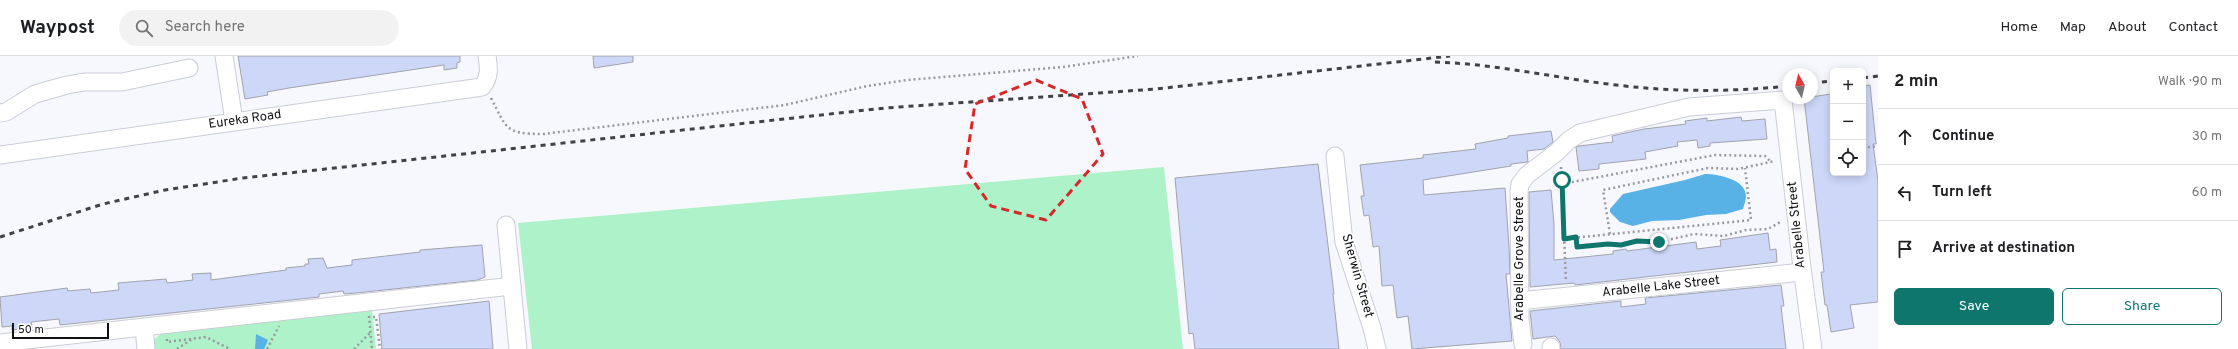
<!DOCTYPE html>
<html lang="en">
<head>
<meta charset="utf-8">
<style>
	:root { --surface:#fff; --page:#f2f2f2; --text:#202124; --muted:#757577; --line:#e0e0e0; --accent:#0f766e }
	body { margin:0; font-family:Overpass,sans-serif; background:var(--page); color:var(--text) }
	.controls { position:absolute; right:12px; top:12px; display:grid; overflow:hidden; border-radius:6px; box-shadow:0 2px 10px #0003 }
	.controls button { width:36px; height:36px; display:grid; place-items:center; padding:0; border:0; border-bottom:1px solid var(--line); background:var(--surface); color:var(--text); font:20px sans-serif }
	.compass { position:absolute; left:1782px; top:12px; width:36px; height:36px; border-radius:50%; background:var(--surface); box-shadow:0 2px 10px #0003; rotate:352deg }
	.scale { position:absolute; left:12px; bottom:10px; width:97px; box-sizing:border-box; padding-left:4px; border:2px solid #101114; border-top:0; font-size:11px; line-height:14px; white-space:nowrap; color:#101114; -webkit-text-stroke:3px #fff; paint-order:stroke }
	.stop { position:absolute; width:12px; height:12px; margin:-9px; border:3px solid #0f766e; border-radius:50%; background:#fff }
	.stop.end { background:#0f766e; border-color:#fff; box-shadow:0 1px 4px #0008 }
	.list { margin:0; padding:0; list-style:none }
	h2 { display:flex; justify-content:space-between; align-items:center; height:52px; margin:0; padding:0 16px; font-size:17px }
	h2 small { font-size:13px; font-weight:400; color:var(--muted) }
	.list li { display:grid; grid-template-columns:26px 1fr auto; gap:12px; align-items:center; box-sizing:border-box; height:56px; padding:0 16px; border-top:1px solid var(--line) }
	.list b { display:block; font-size:15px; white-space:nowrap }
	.list em { font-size:13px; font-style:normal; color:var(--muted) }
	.actions { display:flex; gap:8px; padding:12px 16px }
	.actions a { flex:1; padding:9px 0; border:1px solid var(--accent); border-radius:6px; text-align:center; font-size:14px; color:var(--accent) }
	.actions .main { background:var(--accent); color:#fff }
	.icon { flex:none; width:22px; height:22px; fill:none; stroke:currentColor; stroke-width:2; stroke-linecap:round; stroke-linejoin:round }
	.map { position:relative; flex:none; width:1878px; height:293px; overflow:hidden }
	header { display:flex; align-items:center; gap:24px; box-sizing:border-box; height:56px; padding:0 20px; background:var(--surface); border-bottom:1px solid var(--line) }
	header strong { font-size:19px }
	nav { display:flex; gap:22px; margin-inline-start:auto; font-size:14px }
	.search { width:280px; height:36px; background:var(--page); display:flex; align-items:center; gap:10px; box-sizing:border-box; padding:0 14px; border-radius:22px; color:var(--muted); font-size:15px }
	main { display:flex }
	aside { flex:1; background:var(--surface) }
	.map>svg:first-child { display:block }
	.green { fill:#aef2c9 }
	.water { fill:#58b2e6 }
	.building { fill:#cdd7f8; stroke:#a1a3ac }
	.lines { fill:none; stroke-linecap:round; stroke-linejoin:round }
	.minor-casing { stroke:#cacdd6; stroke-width:19 }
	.path { stroke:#999a9f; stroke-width:2.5; stroke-dasharray:2 3; stroke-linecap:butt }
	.minor { stroke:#fff; stroke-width:17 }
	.rail { stroke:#414246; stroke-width:3; stroke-dasharray:5 5; stroke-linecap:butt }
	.route { stroke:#0f766e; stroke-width:5 }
	.marked { fill:none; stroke:#d62828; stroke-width:3; stroke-dasharray:8 5; stroke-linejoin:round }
	.labels { text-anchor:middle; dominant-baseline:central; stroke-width:4; stroke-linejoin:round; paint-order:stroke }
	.street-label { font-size:13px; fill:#101114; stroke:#fff }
</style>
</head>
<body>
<header>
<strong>Waypost</strong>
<div class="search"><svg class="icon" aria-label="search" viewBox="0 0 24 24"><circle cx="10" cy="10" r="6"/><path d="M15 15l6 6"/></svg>Search here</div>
<nav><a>Home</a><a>Map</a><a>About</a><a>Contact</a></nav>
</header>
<main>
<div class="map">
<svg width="1878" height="293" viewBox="0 0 1878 293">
	<rect width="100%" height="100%" fill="#f7f8fe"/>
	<g class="green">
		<polygon points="1164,111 1183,293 532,293 518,167"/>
		<polygon points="372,254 376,293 153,293 153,284 162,277"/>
	</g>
	<g class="water">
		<path d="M1705 118C1717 118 1746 123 1746 140 1746 144 1744 149 1743 153L1726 158 1706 159 1679 164 1652 165 1633 170 1620 166 1610 156V153L1623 138 1685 124Z"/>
		<polygon points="256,278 268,284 264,293 255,293"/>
	</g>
	<g class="building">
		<polygon points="238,0 460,0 460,6 457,7 457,12 444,14 444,9 289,32 267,36 268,39 245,43"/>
		<polygon points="593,0 633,0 633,6 594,12"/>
		<polygon points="1870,29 1876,88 1873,88 1878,125 1878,246 1850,249 1854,272 1831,276 1827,249 1825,249 1821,216 1824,216 1804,42 1831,38 1833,117 1863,117 1863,30"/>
		<polygon points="1741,61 1742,65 1765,63 1767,83 1710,87 1710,90 1698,92 1697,84 1677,86 1678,90 1645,96 1646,103 1599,108 1599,113 1579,115 1576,91 1579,90 1613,86 1612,80 1644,73 1686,68 1685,65 1707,62 1707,65"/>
		<polygon points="1551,75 1553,86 1544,93 1527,95 1528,106 1511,108 1511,110 1423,124 1424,139 1505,132 1509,191 1510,218 1506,218 1512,285 1412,293 1408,260 1397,262 1393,229 1382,230 1379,190 1373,191 1369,159 1364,160 1361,140 1364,140 1360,109 1423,102 1423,99 1476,93 1475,88 1508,82 1508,80"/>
		<polygon points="1318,108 1334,238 1333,238 1339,293 1195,293 1193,277 1189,278 1175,122"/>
		<polygon points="1551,134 1554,168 1554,204 1613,198 1613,195 1626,193 1627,195 1696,186 1697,193 1721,190 1720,184 1768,177 1770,194 1776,193 1777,206 1575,229 1574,227 1530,231 1529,136"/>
		<polygon points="482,189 485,221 478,224 356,237 344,238 343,235 319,238 319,241 60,269 59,263 31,266 32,272 12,274 12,270 2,271 0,241 67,232 68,235 90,233 91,237 119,234 118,227 166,223 167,227 193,224 192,218 211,217 211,224 286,214 286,212 305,210 305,208 309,208 308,203 323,202 327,212 352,209 352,204 420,196 420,194"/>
		<polygon points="1781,229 1784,250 1781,250 1786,293 1561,293 1560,286 1555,280 1533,283 1530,255 1621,245 1621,251 1646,248 1645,242"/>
		<polygon points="489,245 493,293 382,293 379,258"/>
	</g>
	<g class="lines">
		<defs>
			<g id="minor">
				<polyline points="224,0 234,65"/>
				<polyline points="0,57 6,56 35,38 67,29 84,26 122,26 189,12"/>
				<path d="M0 99 482 31C490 21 489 12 487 0"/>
				<polyline points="1335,100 1344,186 1372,272 1377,293"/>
				<polyline points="506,169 518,293"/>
				<polyline points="1519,245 1802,216"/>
				<polyline points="144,272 146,293"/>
				<polyline points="0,287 512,230"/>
				<polyline points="1523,288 1520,264 1519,136 1520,128 1527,119 1557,96 1569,84 1580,77 1689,51 1783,44 1802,212 1813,293"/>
				<polyline points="1551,291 1551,293"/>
			</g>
		</defs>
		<use href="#minor" class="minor-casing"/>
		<g class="path">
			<path d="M491 42C507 72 504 78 543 78L785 49 867 30 907 24 1063 11 1138 0"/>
			<polyline points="1863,92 1878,90"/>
			<polyline points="1561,111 1566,226"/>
			<polyline points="1562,128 1715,99 1765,100 1770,105"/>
			<polyline points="1610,178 1603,134 1708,112 1738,113 1775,105"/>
			<polyline points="1576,181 1577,191 1608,188 1621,189 1637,185 1659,186 1694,178 1724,180 1746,174 1768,173 1782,165"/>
			<polyline points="1563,183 1751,164 1745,112"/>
			<polyline points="369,260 372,293"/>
			<polyline points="373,261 376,261 380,293"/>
			<polyline points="167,283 167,286 206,281 230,293"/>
			<polyline points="177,293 192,283"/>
			<polyline points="267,293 279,270"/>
			<polyline points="354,293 370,277"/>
		</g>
		<use href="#minor" class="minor"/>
		<g class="rail">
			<path d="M1435 6C1497 8 1555 22 1616 29 1674 36 1730 36 1788 30"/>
			<polyline points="1863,22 1878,20"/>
			<polyline points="1812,27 1833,25"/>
			<polyline points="0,181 103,148 165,134 243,122 885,52 1156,33 1450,0"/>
		</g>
	</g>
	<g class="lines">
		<polyline class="route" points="1562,124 1564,183 1576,181 1577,191 1608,188 1621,189 1637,185 1659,186"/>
	</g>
	<path class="marked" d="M1036 24 1082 43 1103 98 1046 164 991 150 965 113 975 48Z"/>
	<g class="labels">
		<g class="street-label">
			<text transform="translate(245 64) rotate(-8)">Eureka Road</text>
			<text transform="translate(1797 169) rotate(-96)">Arabelle Street</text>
			<text transform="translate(1520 203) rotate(-90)">Arabelle Grove Street</text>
			<text transform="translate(1357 220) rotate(74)">Sherwin Street</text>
			<text transform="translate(1661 231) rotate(-6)">Arabelle Lake Street</text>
		</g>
	</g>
</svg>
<div class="controls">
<button>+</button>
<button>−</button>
<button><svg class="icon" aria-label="locate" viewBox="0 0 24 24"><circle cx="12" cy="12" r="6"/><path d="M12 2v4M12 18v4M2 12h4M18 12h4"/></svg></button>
</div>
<svg class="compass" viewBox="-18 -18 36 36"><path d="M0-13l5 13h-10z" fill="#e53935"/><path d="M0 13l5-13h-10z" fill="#757577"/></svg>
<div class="scale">50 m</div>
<div class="stop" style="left:1562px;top:124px"></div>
<div class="stop end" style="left:1659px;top:186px"></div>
</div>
<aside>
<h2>2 min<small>Walk · 90 m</small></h2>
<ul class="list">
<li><svg class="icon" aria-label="ahead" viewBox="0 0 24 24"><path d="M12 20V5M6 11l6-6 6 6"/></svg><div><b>Continue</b></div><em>30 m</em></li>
<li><svg class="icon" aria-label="left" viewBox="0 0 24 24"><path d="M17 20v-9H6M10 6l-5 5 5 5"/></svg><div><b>Turn left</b></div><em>60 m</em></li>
<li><svg class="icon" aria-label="arrive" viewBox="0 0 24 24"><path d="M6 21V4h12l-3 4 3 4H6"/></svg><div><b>Arrive at destination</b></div></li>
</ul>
<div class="actions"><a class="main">Save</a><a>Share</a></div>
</aside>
</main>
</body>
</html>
